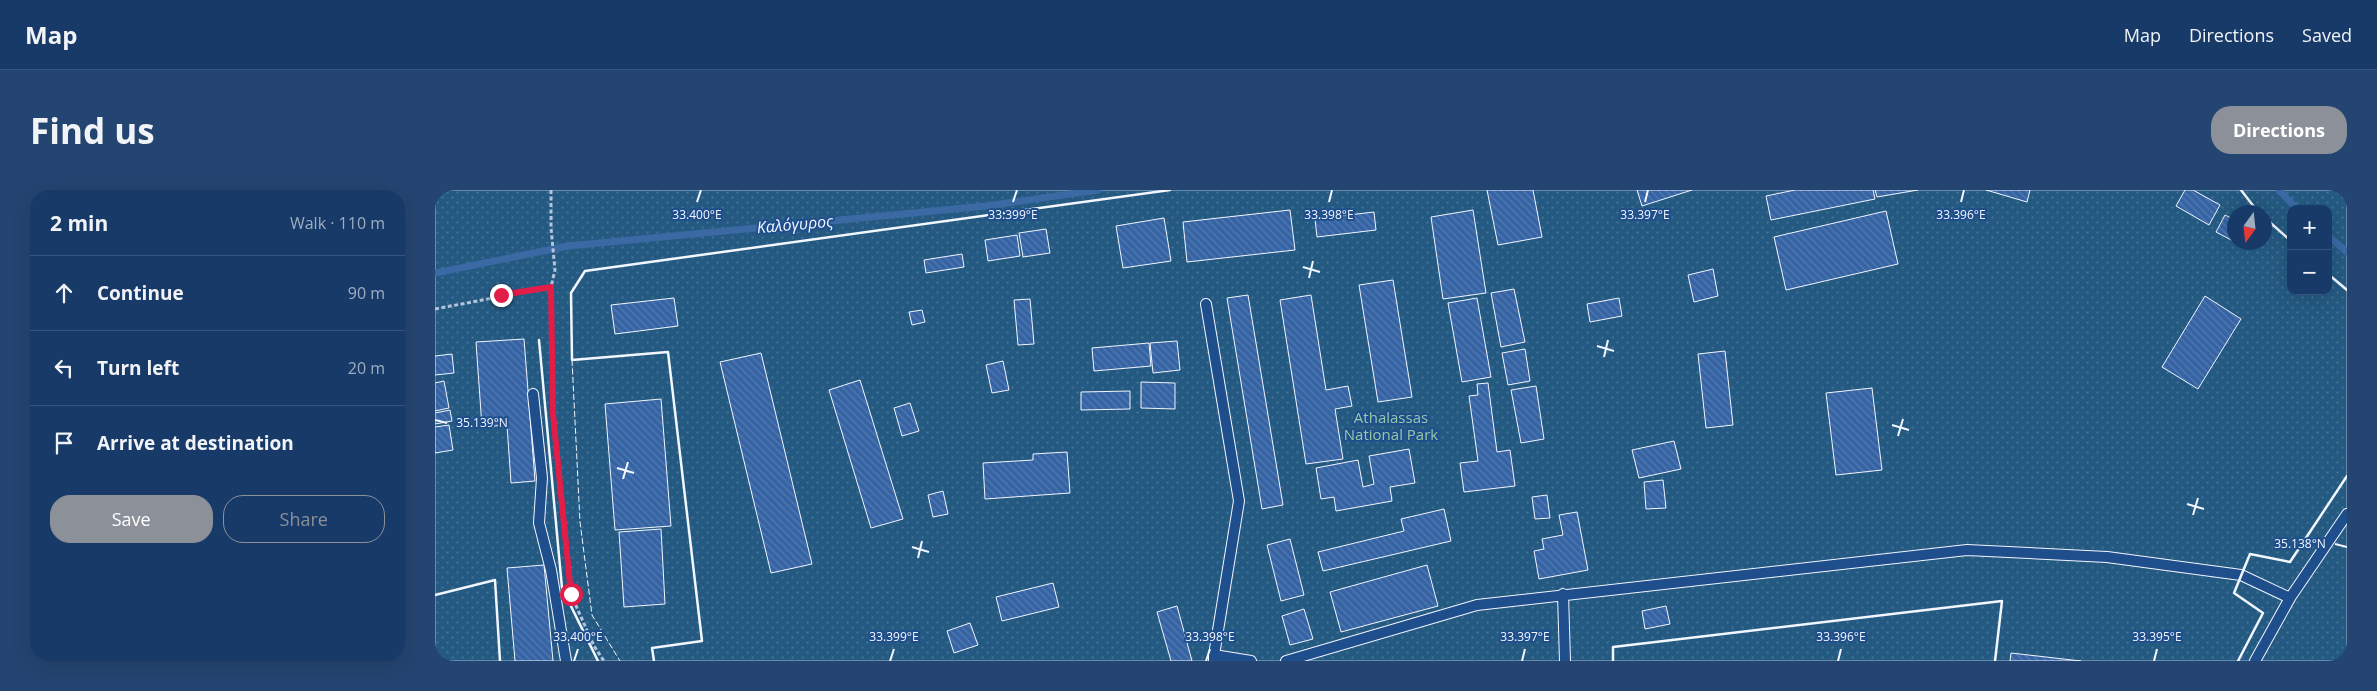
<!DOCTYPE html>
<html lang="en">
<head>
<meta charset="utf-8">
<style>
	:root { --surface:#173a69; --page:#244571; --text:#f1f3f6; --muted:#9eadc0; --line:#36547d; --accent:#8c9099 }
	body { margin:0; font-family:"Open Sans",sans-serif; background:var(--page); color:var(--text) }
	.controls { position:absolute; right:15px; top:15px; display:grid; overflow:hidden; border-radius:10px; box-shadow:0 5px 20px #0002 }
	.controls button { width:45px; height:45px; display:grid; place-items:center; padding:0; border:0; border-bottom:1px solid var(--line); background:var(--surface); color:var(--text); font:25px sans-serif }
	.compass { position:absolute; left:1792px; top:15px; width:45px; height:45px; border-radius:50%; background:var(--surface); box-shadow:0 5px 20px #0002; rotate:195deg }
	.stop { position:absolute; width:15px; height:15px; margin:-11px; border:4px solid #e11d48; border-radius:50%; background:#fff }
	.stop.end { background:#e11d48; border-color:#fff; box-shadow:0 1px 5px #0008 }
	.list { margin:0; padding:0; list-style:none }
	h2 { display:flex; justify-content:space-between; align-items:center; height:65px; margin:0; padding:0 20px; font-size:21px }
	h2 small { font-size:16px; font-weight:400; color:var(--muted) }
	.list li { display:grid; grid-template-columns:32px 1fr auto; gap:15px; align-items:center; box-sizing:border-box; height:75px; padding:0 20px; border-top:1px solid var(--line) }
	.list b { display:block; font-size:19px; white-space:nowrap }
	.list em { font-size:16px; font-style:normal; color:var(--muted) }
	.actions { display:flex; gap:10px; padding:15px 20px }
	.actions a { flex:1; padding:11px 0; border:1px solid var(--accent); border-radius:20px; text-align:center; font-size:18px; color:var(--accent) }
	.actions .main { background:var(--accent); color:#fff }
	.icon { flex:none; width:28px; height:28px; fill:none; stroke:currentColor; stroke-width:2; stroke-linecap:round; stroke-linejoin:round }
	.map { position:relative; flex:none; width:1912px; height:471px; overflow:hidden; border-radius:20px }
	header { display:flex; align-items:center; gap:30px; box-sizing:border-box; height:70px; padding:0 25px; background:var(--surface); border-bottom:1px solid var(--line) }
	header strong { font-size:24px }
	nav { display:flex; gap:28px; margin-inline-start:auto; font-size:18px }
	.intro { display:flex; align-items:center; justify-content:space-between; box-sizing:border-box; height:120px; padding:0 30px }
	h1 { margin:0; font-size:35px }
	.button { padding:12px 22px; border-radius:20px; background:var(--accent); color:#fff; font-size:18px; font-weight:700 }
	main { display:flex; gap:30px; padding:0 30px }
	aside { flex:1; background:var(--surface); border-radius:20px; box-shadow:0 5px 20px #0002 }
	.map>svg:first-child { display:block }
	.park { fill:url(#park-dots); stroke:#a8bbd7; fill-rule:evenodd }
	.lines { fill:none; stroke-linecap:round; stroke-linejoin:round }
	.stream { stroke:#3b69a3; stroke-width:7 }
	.building { fill:url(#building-back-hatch); stroke:#f2f6ff }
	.service-casing { stroke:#f2f6ff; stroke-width:12 }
	.path { stroke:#b3c4dc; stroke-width:3; stroke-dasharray:4 2.5; stroke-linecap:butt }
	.service { stroke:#1f4e8c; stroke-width:10 }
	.fence { stroke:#f2f6ff; stroke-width:1; stroke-dasharray:6 2.5; stroke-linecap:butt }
	.wall { stroke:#f2f6ff; stroke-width:2.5 }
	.route { stroke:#e11d48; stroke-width:6 }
	.ticks { fill:none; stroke:#f2f6ff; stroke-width:2 }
	.labels { text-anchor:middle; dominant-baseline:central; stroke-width:4; stroke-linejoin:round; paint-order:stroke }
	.park-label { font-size:15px; fill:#97c8a6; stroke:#1f4e8c }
	.water-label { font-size:16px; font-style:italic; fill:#f2f6ff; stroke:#1f4e8c }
	.ticks-label { font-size:12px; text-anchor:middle; fill:#f2f6ff; stroke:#1f4e8c; stroke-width:4; stroke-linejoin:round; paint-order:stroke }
</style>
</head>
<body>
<header>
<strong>Map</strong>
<nav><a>Map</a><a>Directions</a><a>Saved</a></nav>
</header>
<div class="intro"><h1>Find us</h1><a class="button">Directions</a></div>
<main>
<aside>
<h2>2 min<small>Walk · 110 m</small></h2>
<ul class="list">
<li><svg class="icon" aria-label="ahead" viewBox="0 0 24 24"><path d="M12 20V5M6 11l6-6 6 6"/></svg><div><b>Continue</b></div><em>90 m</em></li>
<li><svg class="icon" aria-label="left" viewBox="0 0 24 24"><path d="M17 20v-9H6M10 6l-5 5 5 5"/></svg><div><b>Turn left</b></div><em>20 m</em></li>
<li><svg class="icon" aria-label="arrive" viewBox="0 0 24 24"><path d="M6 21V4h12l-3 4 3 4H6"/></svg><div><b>Arrive at destination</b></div></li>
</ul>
<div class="actions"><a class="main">Save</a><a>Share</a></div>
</aside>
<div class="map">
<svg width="1912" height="471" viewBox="0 0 1912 471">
	<defs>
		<pattern id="park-dots" width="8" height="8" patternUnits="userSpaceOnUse" patternTransform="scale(1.25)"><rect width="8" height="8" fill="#245a82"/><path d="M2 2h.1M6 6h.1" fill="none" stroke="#447295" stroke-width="1.8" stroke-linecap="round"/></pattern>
		<pattern id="building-back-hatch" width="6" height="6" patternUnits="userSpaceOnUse" patternTransform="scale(1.25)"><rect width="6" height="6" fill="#3563a3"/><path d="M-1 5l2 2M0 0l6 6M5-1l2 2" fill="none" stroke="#537ab1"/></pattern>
	</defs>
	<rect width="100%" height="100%" fill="#1f4e8c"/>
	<path class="park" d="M0 0H1912V471H0ZM1856 19H1893V101H1856ZM1800 22H1830V52H1800Z"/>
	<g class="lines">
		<g class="stream">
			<polyline points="1844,0 1862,19"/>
			<polyline points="1893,46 1912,62"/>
			<polyline points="0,83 133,56 551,16 663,0"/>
		</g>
	</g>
	<g class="building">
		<polygon points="1052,0 1098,0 1107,47 1063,55"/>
		<polygon points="1202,0 1257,0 1207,16"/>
		<polygon points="1360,0 1438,0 1440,9 1336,30 1331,6"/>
		<polygon points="1440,0 1483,0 1442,7"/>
		<polygon points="1551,0 1595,0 1592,12"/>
		<polygon points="1750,0 1758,0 1785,15 1774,35 1741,16"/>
		<polygon points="855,20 860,60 752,72 748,32"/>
		<polygon points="1038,20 1051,103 1008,109 996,27"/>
		<polygon points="1451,21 1463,74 1351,100 1339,47"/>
		<polygon points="939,22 941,40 882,47 880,29"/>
		<polygon points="1790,25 1800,30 1800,52 1781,42"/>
		<polygon points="729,28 736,71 688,78 681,36"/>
		<polygon points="611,39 615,63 588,67 584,43"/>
		<polygon points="582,45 585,66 553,71 550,50"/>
		<polygon points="527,64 529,77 491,83 489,70"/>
		<polygon points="1278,79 1283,106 1259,112 1253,85"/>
		<polygon points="958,90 977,207 943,212 924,95"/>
		<polygon points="1079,99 1090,152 1066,157 1056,103"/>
		<polygon points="813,105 848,315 827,319 792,108"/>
		<polygon points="876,105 891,200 913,196 917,216 900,219 908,269 871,274 845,110"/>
		<polygon points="1770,106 1806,129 1763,199 1727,177"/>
		<polygon points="239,108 243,136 180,144 176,115"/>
		<polygon points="1042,108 1056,187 1027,192 1013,113"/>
		<polygon points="1184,108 1187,126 1155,132 1152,114"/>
		<polygon points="595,109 599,154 583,155 579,110"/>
		<polygon points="487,120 490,132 477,135 474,122"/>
		<polygon points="89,149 100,291 76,293 72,235 47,237 41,152"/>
		<polygon points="742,151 745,180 718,183 715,153"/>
		<polygon points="714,153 716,176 659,181 657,158"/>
		<polygon points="1090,159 1095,191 1073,195 1067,163"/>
		<polygon points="1290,161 1298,235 1271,238 1263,164"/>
		<polygon points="326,163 377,374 336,383 285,172"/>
		<polygon points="17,164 19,183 0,185 0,166"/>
		<polygon points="568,171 574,200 557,203 551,175"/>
		<polygon points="425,190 468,329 436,338 394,200"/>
		<polygon points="9,191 14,218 0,221 0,193"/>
		<polygon points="706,192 740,193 740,219 706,218"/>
		<polygon points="1053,193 1062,262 1075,260 1080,296 1029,302 1025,273 1043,271 1034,206 1043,205 1042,194"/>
		<polygon points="1101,196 1109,249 1086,253 1076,200"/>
		<polygon points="1437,198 1447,280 1401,285 1391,203"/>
		<polygon points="695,201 695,219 646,220 646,202"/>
		<polygon points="226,209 236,336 180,340 170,214"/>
		<polygon points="475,213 484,241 467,246 459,218"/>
		<polygon points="15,220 17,231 0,234 0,223"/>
		<polygon points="14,235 18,260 0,263 0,237"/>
		<polygon points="1239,251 1246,279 1204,288 1197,260"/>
		<polygon points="974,259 980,293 955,297 957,311 901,321 899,307 886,309 881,278 923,270 928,297 939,294 934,266"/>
		<polygon points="632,262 635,303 550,309 548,273 598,270 598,264"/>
		<polygon points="1228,290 1231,318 1211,319 1209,292"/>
		<polygon points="508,301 513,324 498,327 493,305"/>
		<polygon points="1112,305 1115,328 1100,329 1097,307"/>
		<polygon points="1009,319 1016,351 888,381 883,362 969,341 966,329"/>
		<polygon points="1142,322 1153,380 1104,389 1099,361 1109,359 1107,349 1128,345 1124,325"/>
		<polygon points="226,339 230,414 189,417 184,342"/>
		<polygon points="855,349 869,405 846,411 832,355"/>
		<polygon points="109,375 118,471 80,471 72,378"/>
		<polygon points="992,375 1003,416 906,442 895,402"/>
		<polygon points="618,393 624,417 567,431 561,407"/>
		<polygon points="742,416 757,471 736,471 722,422"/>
		<polygon points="1231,416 1235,434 1210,439 1207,421"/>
		<polygon points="869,419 878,449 855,455 847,426"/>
		<polygon points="535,433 543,455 519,463 512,441"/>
		<polygon points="1576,463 1646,471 1575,471"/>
	</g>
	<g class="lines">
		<defs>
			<g id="service">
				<polyline points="771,114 804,311 779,465"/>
				<polyline points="98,204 107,288 104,333 116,380 131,471"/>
				<polyline points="1128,404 1130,471"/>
				<polyline points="779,470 779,465 816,471"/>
				<polyline points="851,471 1042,415 1532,360 1672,367 1806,385 1855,408"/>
				<polyline points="1820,471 1855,408 1912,324"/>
			</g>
		</defs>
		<use href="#service" class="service-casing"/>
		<g class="path">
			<polyline points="116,0 116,38 120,80 116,97 117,209"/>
			<polyline points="0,119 116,97"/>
			<polyline points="124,295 132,371"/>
			<polyline points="138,409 159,456 169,471"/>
		</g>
		<use href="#service" class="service"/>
		<polyline class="fence" points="137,170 145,332 157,425 185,471"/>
		<g class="wall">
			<polyline points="1806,0 1823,22"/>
			<polyline points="1830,28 1856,51"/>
			<polyline points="1893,84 1912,100"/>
			<polyline points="104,150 127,398 163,471"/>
			<polyline points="0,405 60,390 65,471"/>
			<polyline points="219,471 217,458 267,451 233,162 137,170 136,103 150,81 735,0"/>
			<polyline points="1178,471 1178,457 1567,411 1560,471"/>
			<polyline points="1803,471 1828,423 1799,403 1815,364 1855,372 1912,286"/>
		</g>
	</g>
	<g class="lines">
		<polyline class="route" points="66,105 116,97 118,224 136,404"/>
	</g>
	<path class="ticks" d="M262 12 266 0M578 12 582 0M894 12 897 0M1210 12 1213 0M1526 12 1529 0M868 77 885 82M874 88 878 71M1162 156 1179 161M1169 167 1173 150M0 230 12 233M1457 235 1474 240M1463 246 1468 229M182 278 199 283M188 289 193 272M1752 314 1769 319M1758 325 1763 308M1900 354 1912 357M477 357 494 362M483 368 487 351M139 471 143 459M455 471 459 459M771 471 775 459M1087 471 1090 459M1403 471 1406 459M1719 471 1722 459"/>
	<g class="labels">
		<g class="park-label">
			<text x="956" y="227">Athalassas<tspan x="956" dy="17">National Park</tspan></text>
		</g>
		<g class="water-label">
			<text transform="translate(360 34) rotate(-5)">Καλόγυρος</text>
		</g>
	</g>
	<g class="ticks-label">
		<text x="262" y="29">33.400°E</text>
		<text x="578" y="29">33.399°E</text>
		<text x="894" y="29">33.398°E</text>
		<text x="1210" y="29">33.397°E</text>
		<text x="1526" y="29">33.396°E</text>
		<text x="47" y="237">35.139°N</text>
		<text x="1865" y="358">35.138°N</text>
		<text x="143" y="451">33.400°E</text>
		<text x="459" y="451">33.399°E</text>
		<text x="775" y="451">33.398°E</text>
		<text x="1090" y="451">33.397°E</text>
		<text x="1406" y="451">33.396°E</text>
		<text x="1722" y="451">33.395°E</text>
	</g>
</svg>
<div class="controls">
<button>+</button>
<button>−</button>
</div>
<svg class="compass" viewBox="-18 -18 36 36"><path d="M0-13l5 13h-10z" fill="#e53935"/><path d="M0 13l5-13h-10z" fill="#9eadc0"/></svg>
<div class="stop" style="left:136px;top:404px"></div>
<div class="stop end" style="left:66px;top:105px"></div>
</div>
</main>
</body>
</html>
